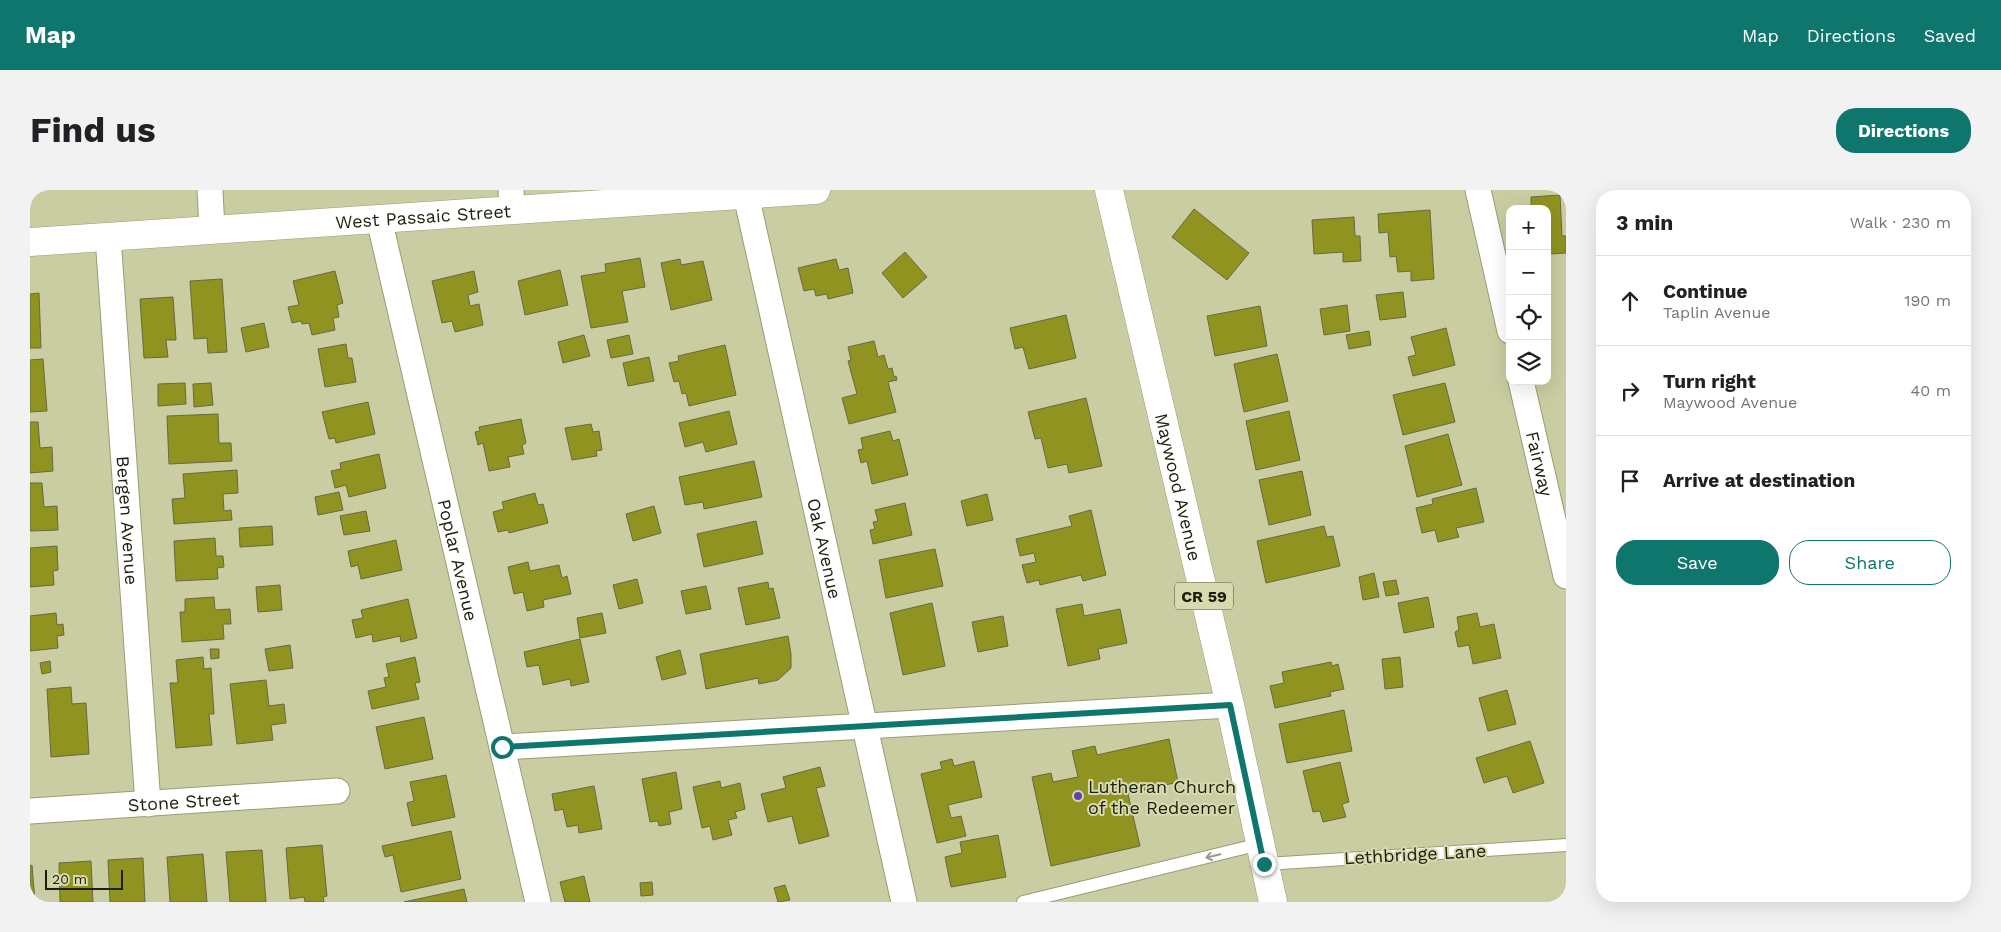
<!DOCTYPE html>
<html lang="en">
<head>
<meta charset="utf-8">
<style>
	:root { --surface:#fff; --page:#f2f2f2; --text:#202124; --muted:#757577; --line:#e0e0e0; --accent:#0f766e }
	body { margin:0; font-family:"Work Sans",sans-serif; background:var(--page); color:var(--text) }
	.controls { position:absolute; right:15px; top:15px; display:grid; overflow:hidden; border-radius:10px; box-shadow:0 5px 20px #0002 }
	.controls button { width:45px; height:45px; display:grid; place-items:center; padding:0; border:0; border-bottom:1px solid var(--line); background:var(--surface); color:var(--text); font:25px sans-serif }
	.scale { position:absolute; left:15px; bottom:12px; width:78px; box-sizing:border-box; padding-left:5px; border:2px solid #1d1e0d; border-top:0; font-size:14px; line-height:18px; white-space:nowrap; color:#1d1e0d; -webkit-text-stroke:4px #d7daae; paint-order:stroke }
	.stop { position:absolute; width:15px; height:15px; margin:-11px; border:4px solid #0f766e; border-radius:50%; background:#fff }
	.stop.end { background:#0f766e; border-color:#fff; box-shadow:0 1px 5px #0008 }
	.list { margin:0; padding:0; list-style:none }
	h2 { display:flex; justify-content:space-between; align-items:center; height:65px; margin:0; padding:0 20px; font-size:21px }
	h2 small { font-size:16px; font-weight:400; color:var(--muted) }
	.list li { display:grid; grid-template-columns:32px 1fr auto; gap:15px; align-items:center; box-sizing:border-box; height:90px; padding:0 20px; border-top:1px solid var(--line) }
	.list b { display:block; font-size:19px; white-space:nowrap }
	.list p { margin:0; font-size:16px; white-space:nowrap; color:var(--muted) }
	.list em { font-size:16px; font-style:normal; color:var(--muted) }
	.actions { display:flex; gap:10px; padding:15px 20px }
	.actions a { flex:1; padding:11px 0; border:1px solid var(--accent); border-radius:20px; text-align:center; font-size:18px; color:var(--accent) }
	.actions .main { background:var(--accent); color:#fff }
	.icon { flex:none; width:28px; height:28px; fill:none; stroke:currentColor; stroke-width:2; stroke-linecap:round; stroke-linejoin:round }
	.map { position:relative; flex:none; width:1536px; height:712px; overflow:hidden; border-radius:20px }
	header { display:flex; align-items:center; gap:30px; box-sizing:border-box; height:70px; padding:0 25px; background:var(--accent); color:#fff }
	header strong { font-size:24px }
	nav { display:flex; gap:28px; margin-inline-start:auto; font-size:18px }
	.intro { display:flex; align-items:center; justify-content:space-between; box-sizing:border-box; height:120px; padding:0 30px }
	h1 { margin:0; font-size:35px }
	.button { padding:12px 22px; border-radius:20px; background:var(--accent); color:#fff; font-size:18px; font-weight:700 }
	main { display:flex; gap:30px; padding:0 30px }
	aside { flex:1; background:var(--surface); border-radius:20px; box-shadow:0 5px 20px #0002 }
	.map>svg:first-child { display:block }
	.building { fill:#909320; stroke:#676941 }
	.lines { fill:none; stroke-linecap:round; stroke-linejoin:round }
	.service-casing { stroke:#9a9c72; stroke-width:14 }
	.minor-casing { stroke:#9a9c72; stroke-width:27 }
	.secondary-casing { stroke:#9a9c72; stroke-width:29 }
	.primary-casing { stroke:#9a9c72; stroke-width:29 }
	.service { stroke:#fff; stroke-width:12 }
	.minor { stroke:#fff; stroke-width:25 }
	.secondary { stroke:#fff; stroke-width:28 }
	.primary { stroke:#fff; stroke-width:28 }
	.oneway { stroke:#999a92 }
	.route { stroke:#0f766e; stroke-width:6 }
	.poi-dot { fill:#613fb7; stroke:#d7daae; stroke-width:2 }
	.labels { text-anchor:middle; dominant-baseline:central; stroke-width:4; stroke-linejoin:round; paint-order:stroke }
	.shield { fill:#d7daae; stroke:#55563d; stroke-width:1 }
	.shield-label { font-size:16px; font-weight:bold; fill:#1d1e0d }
	.street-label { font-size:18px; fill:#1d1e0d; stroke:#d7daae }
	.poi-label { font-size:18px; fill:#1d1e0d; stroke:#d7daae; text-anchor:start }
</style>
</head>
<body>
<header>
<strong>Map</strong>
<nav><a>Map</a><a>Directions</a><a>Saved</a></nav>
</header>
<div class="intro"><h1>Find us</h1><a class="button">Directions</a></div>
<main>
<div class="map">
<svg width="1536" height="712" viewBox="0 0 1536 712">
	<rect width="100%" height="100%" fill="#cacda1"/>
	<g class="building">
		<polygon points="1530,5 1532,46 1536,46 1536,63 1520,64 1519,46 1517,46 1517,19 1501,19 1501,7"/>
		<polygon points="1164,19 1219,63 1197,90 1142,47"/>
		<polygon points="1400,20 1404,89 1381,91 1381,81 1368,82 1366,66 1360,67 1358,42 1349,43 1348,24"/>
		<polygon points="1324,27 1325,46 1330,46 1331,71 1313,72 1313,62 1284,64 1282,30"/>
		<polygon points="875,62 897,87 873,108 852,83"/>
		<polygon points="610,68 615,97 592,101 598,132 561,138 551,86 576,82 575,74"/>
		<polygon points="650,69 651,75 673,71 682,110 641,120 631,73"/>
		<polygon points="806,69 809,80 818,78 823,103 798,109 797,104 786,106 784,99 774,101 768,78"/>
		<polygon points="530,80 538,115 495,125 488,91"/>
		<polygon points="305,81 313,113 307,115 309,127 303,128 305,140 282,145 279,133 272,134 271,131 262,133 258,117 269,115 263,91"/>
		<polygon points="444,81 448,102 438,105 440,116 449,114 453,135 425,142 422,131 412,133 402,91"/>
		<polygon points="192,89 197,162 178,163 177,148 164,149 160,91"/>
		<polygon points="1373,102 1376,127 1350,130 1346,105"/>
		<polygon points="9,103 11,158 0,158 0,104"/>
		<polygon points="143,107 146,150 136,150 138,167 114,168 110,109"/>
		<polygon points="1317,115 1320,141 1294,145 1290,119"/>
		<polygon points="1230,116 1237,156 1185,166 1177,126"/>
		<polygon points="1036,125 1046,168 999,179 993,157 985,159 980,138"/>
		<polygon points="234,133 239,157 216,162 211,138"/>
		<polygon points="1416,138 1425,175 1383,186 1378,167 1386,165 1381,147"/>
		<polygon points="1339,141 1341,155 1319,159 1316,145"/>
		<polygon points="554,145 560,166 533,173 528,152"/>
		<polygon points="599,145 603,164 581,168 577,150"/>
		<polygon points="844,151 848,167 854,165 858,179 862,178 864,187 866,186 867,190 858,192 866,222 819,234 812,208 827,204 818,171 821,170 818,157"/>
		<polygon points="316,154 318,168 322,168 326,192 295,197 288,159"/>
		<polygon points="695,155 706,205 659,216 656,203 652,204 649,191 644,192 639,173 649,171 648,166"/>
		<polygon points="1247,164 1258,211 1214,222 1204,174"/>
		<polygon points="619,167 624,191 598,196 593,173"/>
		<polygon points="13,169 17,221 0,222 0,170"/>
		<polygon points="155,193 156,214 128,216 128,194"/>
		<polygon points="181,193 183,215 164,217 163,194"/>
		<polygon points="1415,193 1425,232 1373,245 1363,205"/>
		<polygon points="1056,208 1072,276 1039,283 1037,274 1018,278 1011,248 1005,249 998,222"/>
		<polygon points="338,212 345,244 306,253 305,248 299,249 292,222"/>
		<polygon points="699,221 707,254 676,262 673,252 655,257 649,233"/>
		<polygon points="1259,221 1270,270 1226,280 1216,231"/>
		<polygon points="188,224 189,253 201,253 202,271 139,274 137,226"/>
		<polygon points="491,229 496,253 492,255 494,264 478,267 480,277 459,281 453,253 448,255 445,242 450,241 449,237"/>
		<polygon points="0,232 8,232 10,258 22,257 23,281 0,283"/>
		<polygon points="561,234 563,242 569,241 572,260 566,261 567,266 542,270 535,238"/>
		<polygon points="860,241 863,251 869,249 878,285 842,294 837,271 831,273 828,260 833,259 831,248"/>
		<polygon points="1418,244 1432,295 1387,307 1375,256"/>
		<polygon points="349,264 356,298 319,307 316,295 305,298 301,281 311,279 310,273"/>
		<polygon points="724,271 732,307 674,319 673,312 655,315 649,287"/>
		<polygon points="207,280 208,303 193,304 194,321 201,320 202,330 144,334 142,309 155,308 153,284"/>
		<polygon points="1272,281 1281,325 1239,335 1229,290"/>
		<polygon points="0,293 12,293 14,317 27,316 28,340 0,341"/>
		<polygon points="1446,298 1454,332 1426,338 1429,347 1408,352 1405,340 1392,343 1386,318 1403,314 1402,309"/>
		<polygon points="309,302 313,320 288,325 285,307"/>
		<polygon points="505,303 508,315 513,314 518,333 479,343 478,340 468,342 463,322 474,319 472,312"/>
		<polygon points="957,304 963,330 937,336 931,311"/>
		<polygon points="875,313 882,345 843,354 840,340 845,339 843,332 848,331 845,320"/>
		<polygon points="624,316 631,343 603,351 596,324"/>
		<polygon points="1061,320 1076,385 1053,391 1051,385 1010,395 1009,390 997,393 992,375 1006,372 1004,363 990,366 986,349 1042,336 1039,326"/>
		<polygon points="336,321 340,341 314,345 310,326"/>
		<polygon points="726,331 733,364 674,377 667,344"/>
		<polygon points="242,336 243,355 210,357 209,338"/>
		<polygon points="1294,336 1297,347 1303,346 1310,376 1236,393 1227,351"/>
		<polygon points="185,348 186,366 193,366 194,377 187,378 188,389 146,391 144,351"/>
		<polygon points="366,350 372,380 331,389 328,375 321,377 318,361"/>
		<polygon points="27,356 28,380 23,381 24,395 0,397 0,358"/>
		<polygon points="905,359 913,396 856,408 849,370"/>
		<polygon points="498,372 500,381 529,375 532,388 537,386 541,404 513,410 514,417 497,421 493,402 484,404 478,377"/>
		<polygon points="1344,383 1349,407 1333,410 1329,387"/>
		<polygon points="607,389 613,413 589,419 583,395"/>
		<polygon points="1366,390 1369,404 1356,406 1353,392"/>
		<polygon points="738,392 739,399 743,398 750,428 716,435 708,398"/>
		<polygon points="250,395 252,420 228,422 226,397"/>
		<polygon points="676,396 681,419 656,424 651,401"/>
		<polygon points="184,407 185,420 200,419 201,434 193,434 194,449 152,452 150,422 155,422 155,409"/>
		<polygon points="1398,407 1404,437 1374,443 1368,413"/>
		<polygon points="378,409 387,448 371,452 370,446 343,452 342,444 326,448 322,430 333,428 331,420"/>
		<polygon points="902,413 915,476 873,485 860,423"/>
		<polygon points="1052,414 1054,426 1090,419 1097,453 1068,459 1070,469 1038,476 1026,419"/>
		<polygon points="26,423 27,435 33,434 34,445 27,446 28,458 0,461 0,426"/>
		<polygon points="572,423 576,443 550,448 547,428"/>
		<polygon points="1447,423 1450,437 1464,434 1471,468 1443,474 1439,455 1428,457 1425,442 1429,440 1427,427"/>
		<polygon points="973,426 978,456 948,462 942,432"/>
		<polygon points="758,446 761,464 761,478 748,490 729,494 728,488 676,499 670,464"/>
		<polygon points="550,449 559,492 541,496 540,489 513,495 509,475 497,477 494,462"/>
		<polygon points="260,455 263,478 239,481 235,459"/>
		<polygon points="180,459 189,459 189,468 181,469"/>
		<polygon points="650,460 656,484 632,490 626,467"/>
		<polygon points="173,467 174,479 181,478 184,524 179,524 182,555 146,558 140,493 148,493 146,470"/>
		<polygon points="385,467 390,492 385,493 389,509 342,519 338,501 356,497 354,488 359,487 356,474"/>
		<polygon points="1370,467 1373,497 1355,499 1352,469"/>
		<polygon points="20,471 21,482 12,484 10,473"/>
		<polygon points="1301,472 1302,476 1308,474 1314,499 1300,502 1301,506 1245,518 1240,496 1254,493 1252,482"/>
		<polygon points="236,490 239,516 254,514 256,533 241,535 243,550 207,554 200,494"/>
		<polygon points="41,497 42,514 56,513 59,564 21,567 17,499"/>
		<polygon points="1477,500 1486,534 1458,541 1449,508"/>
		<polygon points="1314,520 1322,561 1257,573 1249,534"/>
		<polygon points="394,527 403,569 355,579 346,537"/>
		<polygon points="1139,549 1148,592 1098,604 1110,656 1021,676 1002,587 1021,583 1023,592 1048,587 1042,561 1065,556 1067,565"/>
		<polygon points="1500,551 1514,593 1483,603 1477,586 1454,593 1446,568"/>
		<polygon points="922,569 924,576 944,571 952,607 918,615 921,628 931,626 936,646 907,653 891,584 912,579 910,572"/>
		<polygon points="1310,572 1319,612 1312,614 1316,627 1293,632 1290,621 1283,622 1273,581"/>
		<polygon points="790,577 795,596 786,598 799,646 769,654 762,626 738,632 731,604 756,598 753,587"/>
		<polygon points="646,582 652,619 639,622 641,634 629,636 628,631 620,632 612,589"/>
		<polygon points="416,585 425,627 382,636 377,613 384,611 380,592"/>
		<polygon points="690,591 691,598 710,593 715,619 705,622 707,628 698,630 702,645 683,650 680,636 672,638 663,597"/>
		<polygon points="564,596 572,639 549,643 548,635 537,637 533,619 525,621 522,604"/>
		<polygon points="421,641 431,689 371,702 363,665 355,667 352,656"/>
		<polygon points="968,645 976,687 921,697 915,667 932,663 930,652"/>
		<polygon points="292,655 297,706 293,707 294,712 275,712 274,707 260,709 256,658"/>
		<polygon points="232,660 236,712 200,712 196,662"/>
		<polygon points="173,664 177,712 140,712 137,667"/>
		<polygon points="113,668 115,712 80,712 78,670"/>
		<polygon points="61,671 63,712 30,712 29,673"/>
		<polygon points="2,675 5,712 0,712 0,676"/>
		<polygon points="554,686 560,712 535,712 530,692"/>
		<polygon points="622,692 623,705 611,706 610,693"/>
		<polygon points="755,695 760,710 748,712 744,698"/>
		<polygon points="434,699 437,712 374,712"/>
	</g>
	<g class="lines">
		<defs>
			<g id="service">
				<polyline points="1235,674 1536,655"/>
				<polyline points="993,712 1230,654"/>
			</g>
			<g id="minor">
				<polyline points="180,0 182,40"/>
				<polyline points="481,0 482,20"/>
				<polyline points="1448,0 1480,141"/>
				<path id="s1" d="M716 5 874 712"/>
				<path id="s2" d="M349 29 508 712"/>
				<path id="s3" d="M78 47 118 614"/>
				<path id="s4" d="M1491 191 1536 386"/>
				<polyline points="472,557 1200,515"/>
				<path id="s5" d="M0 621 307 601"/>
			</g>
			<g id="secondary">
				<path id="s6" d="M0 52 786 0"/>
			</g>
			<g id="primary">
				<path id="s7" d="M1079 0 1200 515 1243 712"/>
			</g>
		</defs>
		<use href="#service" class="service-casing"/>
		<use href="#minor" class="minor-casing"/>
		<use href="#secondary" class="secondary-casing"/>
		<use href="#primary" class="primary-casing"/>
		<use href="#service" class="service"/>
		<use href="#minor" class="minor"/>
		<use href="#secondary" class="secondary"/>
		<use href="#primary" class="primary"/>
	</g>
	<defs><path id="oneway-shaft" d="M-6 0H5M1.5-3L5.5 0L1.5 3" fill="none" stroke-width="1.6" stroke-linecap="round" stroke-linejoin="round" transform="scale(1.25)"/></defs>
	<use class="oneway" href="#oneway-shaft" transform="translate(1183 666) rotate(166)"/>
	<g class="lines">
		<polyline class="route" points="472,557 1200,515 1234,674"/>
	</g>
	<circle class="poi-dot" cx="1048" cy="606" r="5"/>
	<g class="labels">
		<rect class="shield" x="1145" y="392.5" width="58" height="27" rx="4"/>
		<g class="shield-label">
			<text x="1174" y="406">CR 59</text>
		</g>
		<g class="street-label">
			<text stroke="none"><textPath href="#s6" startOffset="394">West Passaic Street</textPath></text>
			<text stroke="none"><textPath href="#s4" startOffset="85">Fairway</textPath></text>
			<text stroke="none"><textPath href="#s7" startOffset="305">Maywood Avenue</textPath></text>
			<text stroke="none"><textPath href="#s3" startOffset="284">Bergen Avenue</textPath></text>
			<text stroke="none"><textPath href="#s1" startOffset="362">Oak Avenue</textPath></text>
			<text stroke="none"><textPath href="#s2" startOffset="350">Poplar Avenue</textPath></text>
			<text stroke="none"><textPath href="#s5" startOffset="154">Stone Street</textPath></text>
			<text transform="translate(1385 664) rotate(-3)">Lethbridge Lane</text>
		</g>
		<g class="poi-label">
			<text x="1058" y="596">Lutheran Church<tspan x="1058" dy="21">of the Redeemer</tspan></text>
		</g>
	</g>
</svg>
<div class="controls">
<button>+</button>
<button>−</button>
<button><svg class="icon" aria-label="locate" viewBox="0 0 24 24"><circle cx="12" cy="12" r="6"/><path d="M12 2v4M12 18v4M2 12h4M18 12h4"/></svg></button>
<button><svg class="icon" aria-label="layers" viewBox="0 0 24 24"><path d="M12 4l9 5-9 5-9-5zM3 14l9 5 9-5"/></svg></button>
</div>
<div class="scale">20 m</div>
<div class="stop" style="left:472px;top:557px"></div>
<div class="stop end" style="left:1234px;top:674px"></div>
</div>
<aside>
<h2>3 min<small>Walk · 230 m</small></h2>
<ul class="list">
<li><svg class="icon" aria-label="ahead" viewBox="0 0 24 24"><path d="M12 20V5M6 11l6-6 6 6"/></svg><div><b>Continue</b><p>Taplin Avenue</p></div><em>190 m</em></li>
<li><svg class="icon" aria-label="right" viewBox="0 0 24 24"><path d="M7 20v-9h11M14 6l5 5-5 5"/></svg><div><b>Turn right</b><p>Maywood Avenue</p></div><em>40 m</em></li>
<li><svg class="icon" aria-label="arrive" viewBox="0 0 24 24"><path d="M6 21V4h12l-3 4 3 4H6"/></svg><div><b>Arrive at destination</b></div></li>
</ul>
<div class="actions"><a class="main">Save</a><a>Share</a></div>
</aside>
</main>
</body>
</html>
